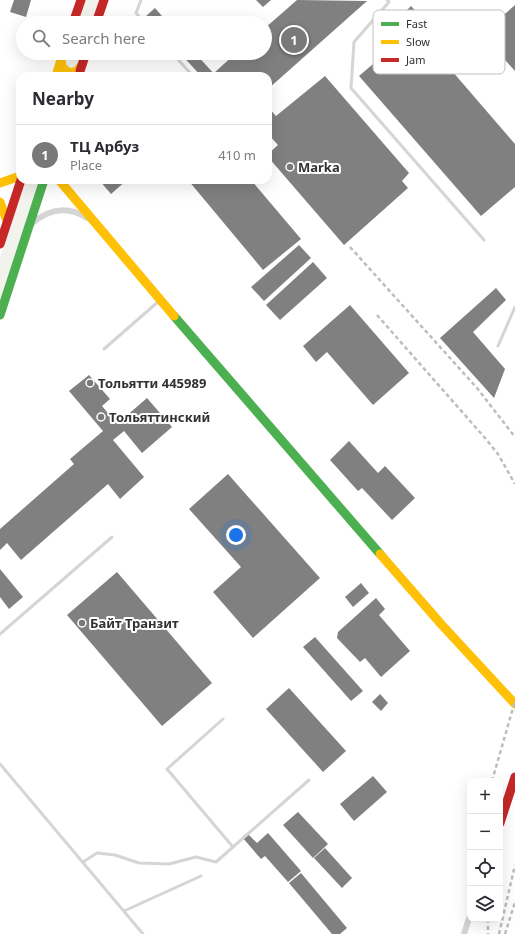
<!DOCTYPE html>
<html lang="en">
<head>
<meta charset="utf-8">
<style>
	:root { --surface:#fff; --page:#f2f2f3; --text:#2b2b33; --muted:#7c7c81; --line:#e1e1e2; --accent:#797979 }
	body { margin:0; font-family:"Noto Sans",sans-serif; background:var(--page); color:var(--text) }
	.controls { position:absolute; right:12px; bottom:12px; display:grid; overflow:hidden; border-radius:8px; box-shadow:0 4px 16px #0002 }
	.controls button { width:36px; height:36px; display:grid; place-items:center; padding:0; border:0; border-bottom:1px solid var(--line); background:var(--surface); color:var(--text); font:20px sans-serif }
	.you { position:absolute; left:236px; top:535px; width:14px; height:14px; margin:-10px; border:3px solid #fff; border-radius:50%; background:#1a73e8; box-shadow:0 0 0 6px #1a73e833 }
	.badge { display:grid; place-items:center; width:26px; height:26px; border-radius:50%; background:var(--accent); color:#fff; font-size:13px; font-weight:700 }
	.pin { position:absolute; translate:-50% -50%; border:2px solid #fff; box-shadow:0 1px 4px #0006 }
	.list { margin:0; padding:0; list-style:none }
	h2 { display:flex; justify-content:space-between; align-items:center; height:52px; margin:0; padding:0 16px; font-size:17px }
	h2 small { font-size:13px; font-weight:400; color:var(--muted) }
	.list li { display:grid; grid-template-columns:26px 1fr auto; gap:12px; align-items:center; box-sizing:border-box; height:60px; padding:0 16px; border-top:1px solid var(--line) }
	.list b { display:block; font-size:15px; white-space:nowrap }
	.list p { margin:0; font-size:13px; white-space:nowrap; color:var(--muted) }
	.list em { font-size:13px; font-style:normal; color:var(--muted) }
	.icon { flex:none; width:22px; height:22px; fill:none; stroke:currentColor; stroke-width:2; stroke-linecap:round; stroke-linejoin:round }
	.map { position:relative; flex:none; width:515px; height:934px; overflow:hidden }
	.search { position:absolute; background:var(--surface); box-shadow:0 4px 16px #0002; left:16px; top:16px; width:256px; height:44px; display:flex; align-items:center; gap:10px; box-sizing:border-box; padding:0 14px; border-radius:22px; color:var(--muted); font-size:15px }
	.panel { position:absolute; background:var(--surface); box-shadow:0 4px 16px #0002; left:16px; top:72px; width:256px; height:112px; border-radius:12px }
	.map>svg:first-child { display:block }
	.green { fill:#f1f3ec }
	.building { fill:#808080 }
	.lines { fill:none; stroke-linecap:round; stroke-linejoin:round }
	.lane { stroke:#d5d5d5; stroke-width:3 }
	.street { stroke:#d5d5d5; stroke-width:6 }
	.fast { stroke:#4caf50; stroke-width:9 }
	.slow { stroke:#ffc107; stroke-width:9 }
	.jam { stroke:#c62828; stroke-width:9 }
	.rail { stroke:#bdbdbd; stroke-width:2.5; stroke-dasharray:4 3; stroke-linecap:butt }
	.poi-dot { fill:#797979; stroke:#fff; stroke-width:1.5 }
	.labels { text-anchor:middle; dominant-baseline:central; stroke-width:4; stroke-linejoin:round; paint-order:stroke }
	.poi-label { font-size:13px; font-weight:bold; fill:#313131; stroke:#fff; text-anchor:start }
	.key { fill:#fff; stroke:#c1c1c1; stroke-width:1 }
	.key-label { font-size:11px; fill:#313131 }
</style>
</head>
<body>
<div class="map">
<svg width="515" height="934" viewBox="0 0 515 934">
	<rect width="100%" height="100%" fill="#fff"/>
	<g class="green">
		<polygon points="85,0 99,0 92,23 77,23"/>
		<polygon points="67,53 82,53 78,65 73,70 67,67 65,62"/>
		<polygon points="26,180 40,180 0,300 0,257"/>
	</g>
	<g class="building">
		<polygon points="14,0 31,0 26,17 10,12"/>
		<polygon points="256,0 271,0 263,7"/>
		<polygon points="297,0 367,1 268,89 268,76 217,76 214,73 236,53 265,53 265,28"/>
		<polygon points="515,5 515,71 482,34"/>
		<polygon points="411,6 421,17 416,21 406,11"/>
		<polygon points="155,8 168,23 153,23 146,16"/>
		<polygon points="415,28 515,144 515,187 481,216 359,76"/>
		<polygon points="180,53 195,53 216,76 201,76"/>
		<polygon points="325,76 409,173 402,181 408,188 344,245 268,157 268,154 278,145 268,134 268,107 276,116"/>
		<polygon points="99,180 127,180 111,194"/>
		<polygon points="188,180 232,180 234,183 237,180 251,180 301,239 263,270"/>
		<polygon points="299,245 311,258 264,301 251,287"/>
		<polygon points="313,262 327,278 280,320 266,305"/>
		<polygon points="496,288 506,300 473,332 505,369 494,398 440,338"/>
		<polygon points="350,305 409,373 373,405 327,352 316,362 303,346"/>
		<polygon points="89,375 110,399 102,406 117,424 147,398 172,427 142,453 124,431 113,440 144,477 120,499 108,484 21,560 7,543 0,550 0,529 74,464 70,459 103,431 69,391"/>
		<polygon points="349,441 378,473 385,466 415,498 392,520 362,488 358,491 330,460"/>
		<polygon points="228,474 320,578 253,638 213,592 241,567 189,509"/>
		<polygon points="0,569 23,597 9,609 0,597"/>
		<polygon points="117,572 212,683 162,726 67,615"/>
		<polygon points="361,583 369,593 353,607 345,597"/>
		<polygon points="376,598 385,609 379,615 410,651 381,677 365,658 360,662 337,638 338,632"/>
		<polygon points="315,637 363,691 351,701 303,647"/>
		<polygon points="289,688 346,751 323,772 266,709"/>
		<polygon points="380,694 388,703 381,711 372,702"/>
		<polygon points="373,776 387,792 354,821 340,804"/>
		<polygon points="298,812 328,844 313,858 283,825"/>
		<polygon points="247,833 257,843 268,833 301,871 288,882 265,856 261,859 242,837"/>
		<polygon points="325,848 352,878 342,888 314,858"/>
		<polygon points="301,873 347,928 340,934 332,934 289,883"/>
	</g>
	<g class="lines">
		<g class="lane">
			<polyline points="141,0 136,13 145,23"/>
			<polyline points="387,0 389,2 354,42 351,88 484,240"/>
			<polyline points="172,53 193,76"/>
			<polyline points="498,346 515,307"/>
			<polyline points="104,349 159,301"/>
			<polyline points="0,634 112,537"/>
			<polyline points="223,719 167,769 233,847"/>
			<polyline points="0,764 143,934"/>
			<polyline points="83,862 97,853 115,855 139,863 169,864 196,857 216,862 309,780"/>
			<polyline points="124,911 201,876"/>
		</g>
		<g class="street">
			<path d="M30 225C48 209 67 205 87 218"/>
			<polyline points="464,934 470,915"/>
		</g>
		<g class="fast">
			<polyline points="0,315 44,180"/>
			<polyline points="174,316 380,554"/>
		</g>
		<g class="slow">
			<polyline points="61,60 62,67 69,73 77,71 82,65"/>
			<polyline points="56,76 63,53"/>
			<polyline points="59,180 174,316"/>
			<polyline points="0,183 20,176"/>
			<polyline points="0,202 7,221"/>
			<polyline points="380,554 441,624 515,704"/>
		</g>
		<g class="jam">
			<polyline points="73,23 81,0"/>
			<polyline points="96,23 104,0"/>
			<polyline points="80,71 86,53"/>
			<polyline points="0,244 21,180"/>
			<polyline points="500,823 515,777"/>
		</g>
		<g class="rail">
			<polyline points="350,247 477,388 515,437"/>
			<polyline points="377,315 485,438 498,454 515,484"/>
			<polyline points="492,781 515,701"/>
			<polyline points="488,919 488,934"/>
			<polyline points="499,934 515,865"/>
			<polyline points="505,934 515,902"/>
		</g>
	</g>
	<g class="poi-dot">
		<circle cx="290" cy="167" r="4"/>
		<circle cx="90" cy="383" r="4"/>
		<circle cx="101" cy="417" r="4"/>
		<circle cx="82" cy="623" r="4"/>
	</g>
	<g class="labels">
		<g class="poi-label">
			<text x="298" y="167">Marka</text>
			<text x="98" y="383">Тольятти 445989</text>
			<text x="109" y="417">Тольяттинский</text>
			<text x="90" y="623">Байт Транзит</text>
		</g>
	</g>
	<rect x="373" y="10" width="132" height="64" rx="6" class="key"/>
	<rect x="381" y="22" width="18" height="4" fill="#4caf50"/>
	<rect x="381" y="40" width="18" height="4" fill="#ffc107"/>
	<rect x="381" y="58" width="18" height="4" fill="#c62828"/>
	<g class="key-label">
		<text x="406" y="28">Fast</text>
		<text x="406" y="46">Slow</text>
		<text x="406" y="64">Jam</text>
	</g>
</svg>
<div class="controls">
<button>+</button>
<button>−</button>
<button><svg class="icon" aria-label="locate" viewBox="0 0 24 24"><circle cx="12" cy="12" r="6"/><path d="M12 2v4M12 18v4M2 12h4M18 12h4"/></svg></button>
<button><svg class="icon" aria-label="layers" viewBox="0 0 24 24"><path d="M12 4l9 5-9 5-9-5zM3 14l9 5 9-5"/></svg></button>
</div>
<div class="you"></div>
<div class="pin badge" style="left:294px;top:40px">1</div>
<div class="search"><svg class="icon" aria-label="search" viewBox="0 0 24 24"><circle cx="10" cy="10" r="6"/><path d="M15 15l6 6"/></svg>Search here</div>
<section class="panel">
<h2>Nearby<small></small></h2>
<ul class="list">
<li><span class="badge">1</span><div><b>ТЦ Арбуз</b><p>Place</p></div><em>410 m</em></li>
</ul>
</section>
</div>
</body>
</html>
